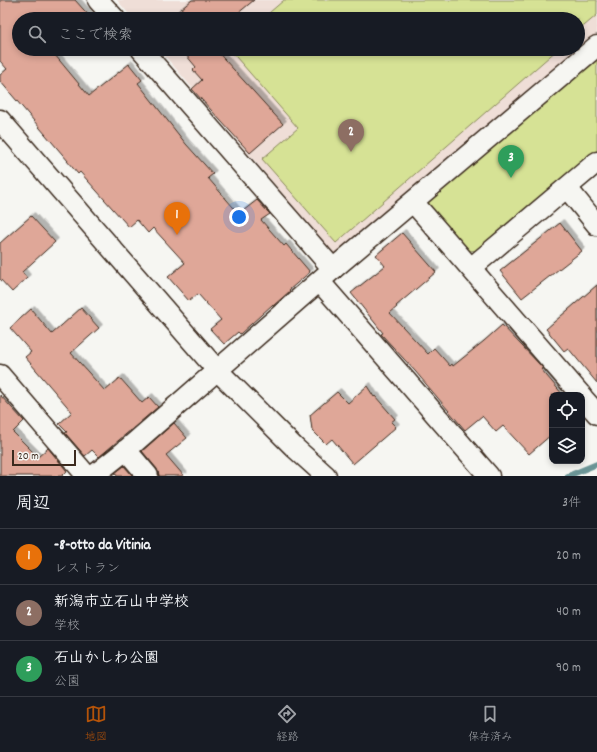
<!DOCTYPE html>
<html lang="ja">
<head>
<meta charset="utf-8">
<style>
	:root { --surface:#171b24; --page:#242831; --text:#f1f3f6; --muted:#9ea1a6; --line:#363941; --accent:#b45309 }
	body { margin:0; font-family:Dekko,"Klee One",sans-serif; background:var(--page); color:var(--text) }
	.controls { position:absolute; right:12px; bottom:12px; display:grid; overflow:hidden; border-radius:8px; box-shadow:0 2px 6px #0003 }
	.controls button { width:36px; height:36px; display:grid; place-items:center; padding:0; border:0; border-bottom:1px solid var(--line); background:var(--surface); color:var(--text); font:20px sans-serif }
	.scale { position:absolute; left:12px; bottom:10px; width:64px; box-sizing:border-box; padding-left:4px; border:2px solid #3b2a1e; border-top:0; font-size:11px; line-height:14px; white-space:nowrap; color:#3b2a1e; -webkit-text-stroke:3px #f6f6f2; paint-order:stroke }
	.you { position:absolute; left:239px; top:217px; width:14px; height:14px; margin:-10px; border:3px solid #fff; border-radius:50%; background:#1a73e8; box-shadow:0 0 0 6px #1a73e833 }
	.badge { display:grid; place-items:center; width:26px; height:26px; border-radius:50%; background:var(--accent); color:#fff; font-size:13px; font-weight:700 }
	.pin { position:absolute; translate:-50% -33px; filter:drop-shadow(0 1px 2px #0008) }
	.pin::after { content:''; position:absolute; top:21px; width:14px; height:12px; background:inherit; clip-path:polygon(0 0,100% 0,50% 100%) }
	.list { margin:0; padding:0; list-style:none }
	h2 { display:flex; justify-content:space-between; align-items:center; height:52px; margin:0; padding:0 16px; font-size:17px }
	h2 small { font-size:13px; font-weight:400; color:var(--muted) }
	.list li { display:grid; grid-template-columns:26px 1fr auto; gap:12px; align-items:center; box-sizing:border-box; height:56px; padding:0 16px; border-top:1px solid var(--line) }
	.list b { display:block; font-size:15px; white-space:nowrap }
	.list p { margin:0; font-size:13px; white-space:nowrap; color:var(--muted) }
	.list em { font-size:13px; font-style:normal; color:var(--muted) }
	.icon { flex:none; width:22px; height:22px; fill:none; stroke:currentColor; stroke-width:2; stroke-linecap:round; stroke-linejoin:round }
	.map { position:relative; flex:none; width:597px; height:476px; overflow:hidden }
	.search { position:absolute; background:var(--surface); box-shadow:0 2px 6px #0003; left:12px; right:12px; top:12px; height:44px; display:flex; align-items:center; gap:10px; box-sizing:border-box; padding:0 14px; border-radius:22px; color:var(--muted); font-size:15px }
	.sheet { height:220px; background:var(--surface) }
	nav { display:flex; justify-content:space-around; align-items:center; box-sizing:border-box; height:56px; border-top:1px solid var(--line); background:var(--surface); font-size:11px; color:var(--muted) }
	nav a { display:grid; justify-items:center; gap:2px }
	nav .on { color:var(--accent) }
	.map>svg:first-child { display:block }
	.built { fill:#efded7 }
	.green { fill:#d6e295; stroke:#88865a }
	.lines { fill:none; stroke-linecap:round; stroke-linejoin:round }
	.stream { stroke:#6a9495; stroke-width:6 }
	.building { fill:#dfa798; stroke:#3b2a1e; filter:url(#shadow) }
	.minor-casing { stroke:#3b2a1e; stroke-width:23 }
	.minor { stroke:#f6f6f2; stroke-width:20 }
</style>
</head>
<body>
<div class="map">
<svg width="597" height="476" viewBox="0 0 597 476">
	<defs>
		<filter id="shadow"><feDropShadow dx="3.5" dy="-3.5" stdDeviation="0" flood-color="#0004"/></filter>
	</defs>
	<rect width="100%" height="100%" fill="#f6f6f2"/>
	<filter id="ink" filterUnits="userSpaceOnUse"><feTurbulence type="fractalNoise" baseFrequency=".025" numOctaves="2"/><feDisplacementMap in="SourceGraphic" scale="8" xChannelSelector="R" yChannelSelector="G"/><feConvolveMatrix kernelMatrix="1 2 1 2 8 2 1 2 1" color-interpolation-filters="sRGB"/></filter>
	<g filter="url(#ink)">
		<polygon class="built" points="117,0 597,0 597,34 334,254 159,49 578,49 578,19 133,19"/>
		<g class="green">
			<polygon points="284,0 597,0 597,15 578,31 578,19 262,19"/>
			<polygon points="229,49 558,49 336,243 262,159 298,128"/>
			<polygon points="597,59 597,153 484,250 468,251 424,203"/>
		</g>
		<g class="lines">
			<polyline class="stream" points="568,476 597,464"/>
		</g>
		<g class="building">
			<polygon points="0,0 75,0 92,19 19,19 19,49 50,49 89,96 129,64 142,80 138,83 186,144 213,174 208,178 239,214 257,200 270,214 261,220 284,246 286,244 310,272 289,290 290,291 273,306 272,305 240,334 238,332 224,344 210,329 221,320 198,294 189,301 168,277 185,263 153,228 148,233 137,220 129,227 80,172 78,174 67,161 68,161 0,81 0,75 7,69 0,61"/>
			<polygon points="192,0 254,0 231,19 169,19"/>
			<polygon points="181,49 215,49 283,124 250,153 192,89 202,80 193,70 196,67"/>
			<polygon points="31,216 55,242 22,272 27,278 12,292 0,279 0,243"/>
			<polygon points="560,223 582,251 522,298 500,271"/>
			<polygon points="402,233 436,272 396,306 397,307 390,313 428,354 434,348 450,366 452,364 453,366 484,341 502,325 543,368 541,369 563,395 552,395 552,434 529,454 503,426 496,432 482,416 465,430 415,371 381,334 383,333 351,293 385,266 376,255"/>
			<polygon points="597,285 597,383 568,348 564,351 546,329"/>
			<polygon points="81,308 99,328 71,353 105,391 120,378 142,403 149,397 158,407 99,457 92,450 85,456 65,433 67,432 59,424 72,412 25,357 31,352 10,328 31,309 52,334"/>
			<polygon points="367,386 374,397 375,396 395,419 391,422 396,427 353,464 332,439 326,444 312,430 310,415 337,392 348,403"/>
			<polygon points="0,395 24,421 13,432 38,457 48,448 67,471 62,476 0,476"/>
			<polygon points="174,423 187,438 166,455 184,476 159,476 157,469 142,451"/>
			<polygon points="124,466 133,476 117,476 115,473"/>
		</g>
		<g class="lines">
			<defs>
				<g id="minor">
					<polyline points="98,0 115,19"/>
					<polyline points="141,49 333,269"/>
					<polyline points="0,120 217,370 295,448 326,476"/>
					<polyline points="567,188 597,225"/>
					<polyline points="413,202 581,395"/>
					<polyline points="471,268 597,162"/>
					<polyline points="320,282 489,476"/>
					<polyline points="0,375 87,476"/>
					<polyline points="582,397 597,414"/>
					<polyline points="126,450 148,476"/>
					<polyline points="93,476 126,450 333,269 597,46"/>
				</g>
			</defs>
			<use href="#minor" class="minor-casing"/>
			<use href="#minor" class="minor"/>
		</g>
	</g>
</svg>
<div class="controls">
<button><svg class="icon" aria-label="locate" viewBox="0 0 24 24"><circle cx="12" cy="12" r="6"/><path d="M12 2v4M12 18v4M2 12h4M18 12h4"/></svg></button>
<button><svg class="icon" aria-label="layers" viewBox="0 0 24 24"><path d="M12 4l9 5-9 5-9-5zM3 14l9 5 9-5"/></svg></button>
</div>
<div class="scale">20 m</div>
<div class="you"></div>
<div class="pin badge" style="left:177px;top:235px;background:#e8710a">1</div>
<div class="pin badge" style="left:351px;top:152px;background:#8d6e63">2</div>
<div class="pin badge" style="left:511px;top:178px;background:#2e9e5b">3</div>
<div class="search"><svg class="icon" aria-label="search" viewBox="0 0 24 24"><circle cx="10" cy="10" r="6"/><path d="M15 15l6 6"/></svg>ここで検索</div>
</div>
<section class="sheet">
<h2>周辺<small>3件</small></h2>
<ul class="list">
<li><span class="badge" style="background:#e8710a">1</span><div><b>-8-otto da Vitinia</b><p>レストラン</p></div><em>20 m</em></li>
<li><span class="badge" style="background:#8d6e63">2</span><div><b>新潟市立石山中学校</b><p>学校</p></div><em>40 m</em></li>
<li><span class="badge" style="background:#2e9e5b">3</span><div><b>石山かしわ公園</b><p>公園</p></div><em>90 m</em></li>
</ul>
</section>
<nav>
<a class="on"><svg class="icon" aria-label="map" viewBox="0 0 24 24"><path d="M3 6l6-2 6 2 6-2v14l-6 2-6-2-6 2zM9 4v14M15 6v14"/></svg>地図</a>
<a><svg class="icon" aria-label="directions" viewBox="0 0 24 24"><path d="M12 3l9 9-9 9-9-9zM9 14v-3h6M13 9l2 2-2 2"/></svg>経路</a>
<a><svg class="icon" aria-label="saved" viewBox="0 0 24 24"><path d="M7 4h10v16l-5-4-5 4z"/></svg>保存済み</a>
</nav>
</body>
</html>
